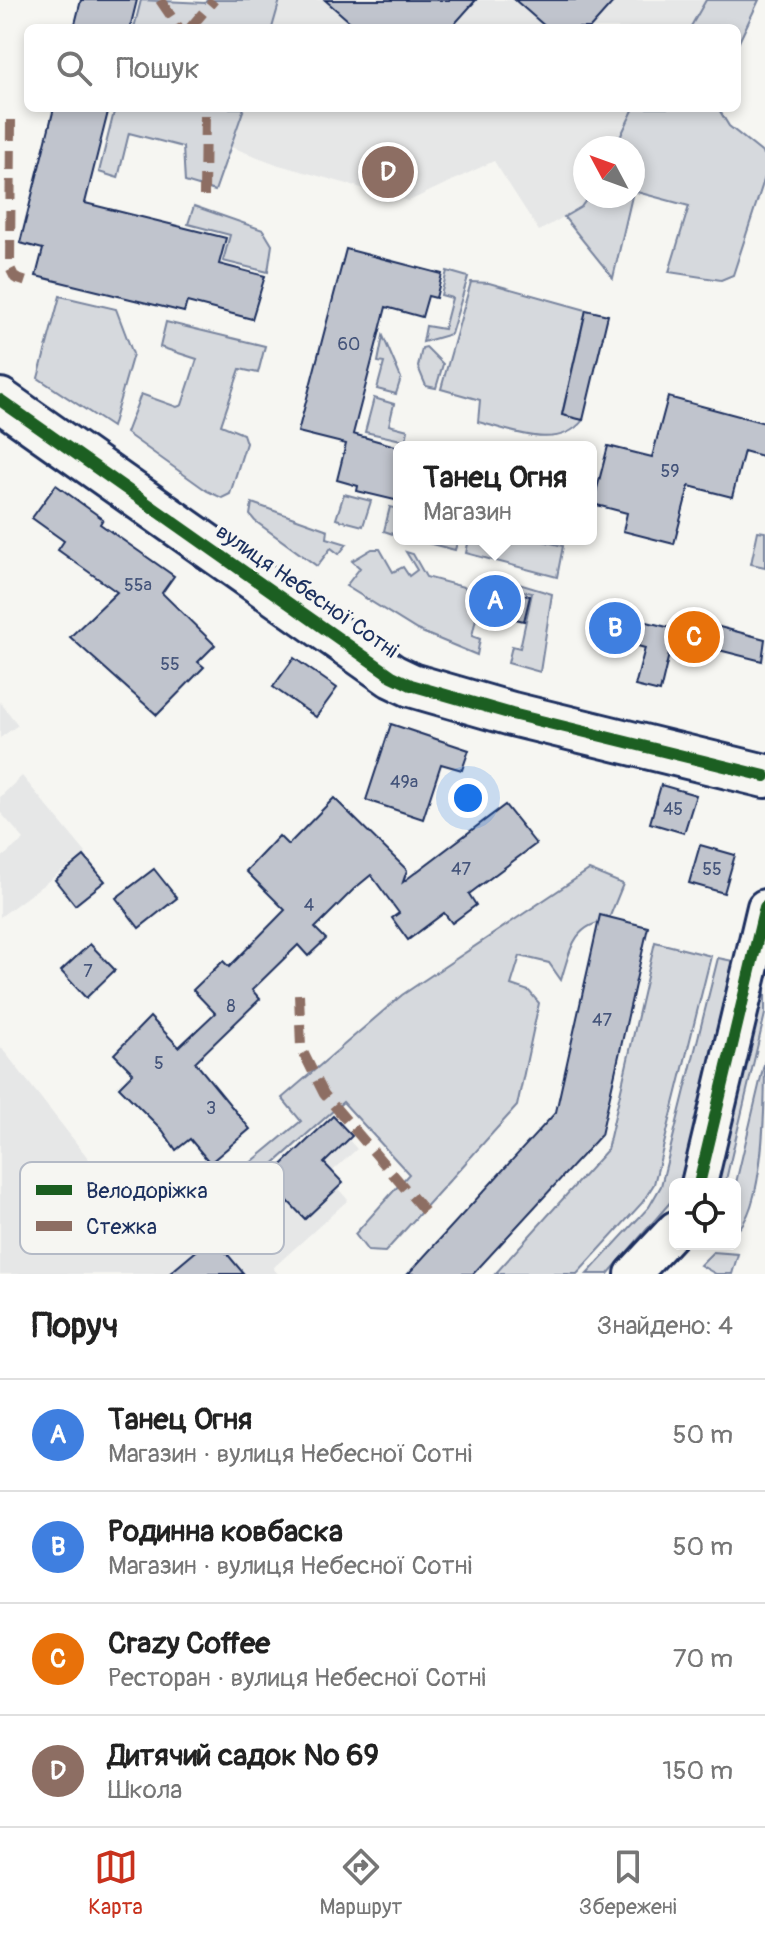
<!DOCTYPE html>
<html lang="uk">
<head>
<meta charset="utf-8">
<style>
	:root { --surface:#fff; --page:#f2f2f2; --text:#222; --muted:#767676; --line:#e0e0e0; --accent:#c8321e }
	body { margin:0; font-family:Pangolin,sans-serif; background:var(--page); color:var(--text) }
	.controls { position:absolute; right:24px; bottom:24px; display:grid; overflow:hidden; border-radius:12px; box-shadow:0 4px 12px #0003 }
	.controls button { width:72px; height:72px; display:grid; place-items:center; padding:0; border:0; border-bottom:2px solid var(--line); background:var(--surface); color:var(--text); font:40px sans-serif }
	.compass { position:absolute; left:573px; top:136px; width:72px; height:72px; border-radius:50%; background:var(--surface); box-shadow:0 4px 12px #0003; rotate:311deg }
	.you { position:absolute; left:468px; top:798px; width:28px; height:28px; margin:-20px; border:6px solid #fff; border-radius:50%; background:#1a73e8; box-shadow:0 0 0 12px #1a73e833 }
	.badge { display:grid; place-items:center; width:52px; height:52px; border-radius:50%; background:var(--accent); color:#fff; font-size:26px; font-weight:700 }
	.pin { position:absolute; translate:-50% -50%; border:4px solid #fff; box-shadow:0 2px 8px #0006 }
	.popup { position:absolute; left:393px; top:441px; width:204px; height:104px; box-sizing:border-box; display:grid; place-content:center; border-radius:12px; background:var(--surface); filter:drop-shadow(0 2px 6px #0005); font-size:26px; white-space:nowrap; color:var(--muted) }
	.popup b { font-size:30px; color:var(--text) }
	.popup::after { content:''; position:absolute; left:50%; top:100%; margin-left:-16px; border:16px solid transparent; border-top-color:var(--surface) }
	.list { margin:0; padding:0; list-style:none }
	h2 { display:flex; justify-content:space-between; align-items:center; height:104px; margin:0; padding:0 32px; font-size:34px }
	h2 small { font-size:26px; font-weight:400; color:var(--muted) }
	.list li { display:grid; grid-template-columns:52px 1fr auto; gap:24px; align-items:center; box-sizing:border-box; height:112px; padding:0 32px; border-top:2px solid var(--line) }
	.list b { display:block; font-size:30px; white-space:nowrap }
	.list p { margin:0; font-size:26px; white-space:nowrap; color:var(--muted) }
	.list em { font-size:26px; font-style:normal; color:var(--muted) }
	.icon { flex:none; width:44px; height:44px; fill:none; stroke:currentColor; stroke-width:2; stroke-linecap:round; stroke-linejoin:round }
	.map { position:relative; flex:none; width:765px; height:1274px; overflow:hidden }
	.search { position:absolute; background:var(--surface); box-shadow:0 4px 12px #0003; left:24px; right:24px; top:24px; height:88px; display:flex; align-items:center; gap:20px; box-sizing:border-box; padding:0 28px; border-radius:12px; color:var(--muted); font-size:30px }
	.sheet { height:552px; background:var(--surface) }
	nav { display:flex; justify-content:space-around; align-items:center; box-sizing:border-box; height:112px; border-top:2px solid var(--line); background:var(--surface); font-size:22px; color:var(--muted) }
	nav a { display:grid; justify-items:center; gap:4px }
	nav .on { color:var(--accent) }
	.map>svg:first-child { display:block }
	.built { fill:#e6e7e7 }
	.green { fill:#d6d9dd; stroke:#78849e; stroke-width:2 }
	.building { fill:#c0c4cd; stroke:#1b2f5e; stroke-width:2 }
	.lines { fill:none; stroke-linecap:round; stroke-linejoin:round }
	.minor-casing { stroke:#1b2f5e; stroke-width:40 }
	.tertiary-casing { stroke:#1b2f5e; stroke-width:48 }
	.minor { stroke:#f6f6f2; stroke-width:34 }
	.tertiary { stroke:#f6f6f2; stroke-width:42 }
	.quiet { stroke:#8d6e63; stroke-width:10; stroke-dasharray:20 10; stroke-linecap:butt }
	.cycleway-casing { stroke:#f6f6f2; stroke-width:17 }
	.cycleway { stroke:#1b5e20; stroke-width:12 }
	.labels { text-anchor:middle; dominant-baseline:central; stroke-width:8; stroke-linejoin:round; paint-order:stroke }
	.number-label { font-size:18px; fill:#44547a }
	.street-label { font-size:22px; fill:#1b2f5e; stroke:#f6f6f2 }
	.key { fill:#f6f6f2; stroke:#b4bac6; stroke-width:2 }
	.key-label { font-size:22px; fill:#1b2f5e }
</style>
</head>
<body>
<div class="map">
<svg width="765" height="1274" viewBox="0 0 765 1274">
	<rect width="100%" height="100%" fill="#f6f6f2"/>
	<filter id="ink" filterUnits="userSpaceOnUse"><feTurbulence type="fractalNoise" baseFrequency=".0125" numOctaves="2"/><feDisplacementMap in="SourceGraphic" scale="16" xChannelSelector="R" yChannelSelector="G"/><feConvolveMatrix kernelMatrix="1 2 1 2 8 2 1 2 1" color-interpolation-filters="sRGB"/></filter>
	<g filter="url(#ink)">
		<g class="built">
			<polygon points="280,0 706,0 690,28 272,28"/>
			<polygon points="244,108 634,108 615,148 585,148 585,196 589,196 581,207 539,231 494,161 409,201 279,165 231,147"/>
			<polygon points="0,702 18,725 0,738"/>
			<polygon points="22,776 86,853 0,917 0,859 24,839 0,812 0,797"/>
			<polygon points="0,1046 154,1242 249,1164 272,1190 340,1130 357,1149 327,1176 348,1200 273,1268 278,1274 0,1274"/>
		</g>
		<g class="green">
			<polygon points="141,0 205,3 207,0 280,0 272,28 134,28"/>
			<polygon points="706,0 759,0 737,46 737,28 690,28"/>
			<polygon points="115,108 244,108 215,191 185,182 183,147 129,133 118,178 99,172"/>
			<polygon points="634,108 718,108 729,126 765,155 765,177 733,275 721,280 669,272 689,206 633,191 633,148 615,148"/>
			<polygon points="589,196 632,196 613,278 564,217 581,207"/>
			<polygon points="194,206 263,230 272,245 268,272 223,261 230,235 188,224"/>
			<polygon points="447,271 468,277 451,334 423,342 426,326 444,329 452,298 441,295"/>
			<path d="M471 282 489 283 586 310 562 414 583 420C558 452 511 430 478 422L480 400 441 389Z"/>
			<polygon points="60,296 116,309 133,354 112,427 38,378"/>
			<polygon points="166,322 265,346 258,373 240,369 221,425 243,434 246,443 230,494 222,498 207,491 126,433 141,394 177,407 182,405 197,359 160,347"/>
			<polygon points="383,336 401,378 396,394 377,389 384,363 378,362"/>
			<polygon points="426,347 443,364 436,388 426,386 418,367 422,348"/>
			<polygon points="374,398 394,404 389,425 408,430 406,441 365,432"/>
			<polygon points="344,494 371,501 363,526 336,519"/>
			<polygon points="252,503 328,530 327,538 347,544 339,554 331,548 317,566 255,521 250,515"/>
			<polygon points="390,507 399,509 399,536 384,531"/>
			<polygon points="758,531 765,532 765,567 751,564"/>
			<polygon points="412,539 458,539 455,550"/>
			<polygon points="469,539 539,540 563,546 557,577 466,553"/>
			<polygon points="372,549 380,549 393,572 403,567 409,576 417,570 406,552 413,554 426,577 467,588 489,575 552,594 540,672 508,663 512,646 520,648 532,593 484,583 472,636 480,639 477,655 417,630 346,586 360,568 352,561"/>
			<path d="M589 870 623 884 608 921C573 924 570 951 561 980L549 963 520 956 511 985 529 991 539 1003 517 1106 385 1252 368 1251 355 1234 409 1174 343 1102 260 1176 249 1164 301 1121 282 1098 402 995Z"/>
			<polygon points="655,942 711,956 654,1184 642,1203 577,1274 495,1274 607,1150"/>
			<polygon points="718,958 733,961 684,1169 679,1184 675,1184 674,1198 608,1274 587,1274 649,1207 661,1186"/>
			<polygon points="765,980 765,1014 725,1184 717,1184"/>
			<path d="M765 1060C765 1098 765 1212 735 1232V1187Z"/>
			<polygon points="713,1252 738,1254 732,1274 716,1274 700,1265"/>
		</g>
		<g class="building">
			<polygon points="81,0 137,0 130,28 74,28"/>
			<polygon points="325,0 476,0 451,28 357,28"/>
			<polygon points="515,0 615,0 590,28 547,28"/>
			<polygon points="54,108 109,108 85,203 226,238 219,264 265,276 252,319 187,302 184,312 36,276 43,249 20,243"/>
			<polygon points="346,249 442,274 436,298 428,296 422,317 386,307 353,434 399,447 399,501 357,491 358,486 337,480 346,444 298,432"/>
			<polygon points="586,310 608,315 583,420 562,415"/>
			<polygon points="668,397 765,423 765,457 744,451 732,497 689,486 674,544 623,531 627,513 593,504 608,446 652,457"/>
			<polygon points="56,485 103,519 100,524 174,576 162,593 215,645 198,662 204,667 157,715 70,637 117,592 58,550 64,541 32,518"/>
			<polygon points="485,586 530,596 524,621 480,611"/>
			<polygon points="603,611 675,629 660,692 635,686 645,648 597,635"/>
			<polygon points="712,625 765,639 762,661 707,647"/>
			<polygon points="294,658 337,688 316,717 273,687"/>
			<polygon points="391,724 469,750 462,770 441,764 423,819 366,800"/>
			<polygon points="661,785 696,795 684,833 650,823"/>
			<polygon points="334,798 407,870 403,882 505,805 536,844 469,894 476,905 452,923 444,913 408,940 392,918 399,913 371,875 354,889 315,928 326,939 308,956 298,945 252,990 260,999 195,1062 250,1129 210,1163 190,1139 176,1150 163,1131 119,1087 133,1073 114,1054 150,1017 179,1047 215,1013 193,990 223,961 229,967 285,910 246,871 279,836 288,845"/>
			<polygon points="700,845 735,855 724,893 689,883"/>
			<polygon points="84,856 105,881 75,905 55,880"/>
			<polygon points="154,869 177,898 139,928 116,898"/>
			<polygon points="600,915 648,927 601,1135 473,1274 408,1274 556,1112"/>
			<polygon points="90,944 115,970 86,998 61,971"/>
			<polygon points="333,1116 352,1136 324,1163 343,1183 305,1219 267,1179"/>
			<polygon points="213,1237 244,1274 169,1274"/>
		</g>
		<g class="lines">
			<defs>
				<g id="minor">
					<polyline points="699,1184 765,907"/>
					<polyline points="633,1274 675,1229"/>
				</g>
				<polyline id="tertiary" points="0,400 392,676 411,685 512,714 765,776"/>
			</defs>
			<use href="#minor" class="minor-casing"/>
			<use href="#tertiary" class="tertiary-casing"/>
			<use href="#minor" class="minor"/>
			<use href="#tertiary" class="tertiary"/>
			<g class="quiet">
				<polyline points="160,0 179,28"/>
				<polyline points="190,28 214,0"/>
				<polyline points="11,120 10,268 15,278 27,282"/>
				<polyline points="204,196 205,108"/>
				<polyline points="299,994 301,1048 324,1094 428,1215"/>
			</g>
			<defs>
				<g id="cycleway">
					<polyline points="0,400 392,676 411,685 512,714 765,776"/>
					<polyline points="699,1184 765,907"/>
				</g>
			</defs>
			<use href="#cycleway" class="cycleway-casing"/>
			<use href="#cycleway" class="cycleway"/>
		</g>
	</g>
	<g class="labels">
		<g class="number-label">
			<text x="349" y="344">60</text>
			<text x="670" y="471">59</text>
			<text x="138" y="585">55а</text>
			<text x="170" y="664">55</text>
			<text x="404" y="782">49а</text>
			<text x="673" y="809">45</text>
			<text x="461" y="869">47</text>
			<text x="712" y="869">55</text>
			<text x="309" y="905">4</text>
			<text x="88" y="971">7</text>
			<text x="231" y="1006">8</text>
			<text x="602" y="1020">47</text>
			<text x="159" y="1063">5</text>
			<text x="211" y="1108">3</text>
		</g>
		<g class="street-label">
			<text transform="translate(307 591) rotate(35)">вулиця Небесної Сотні</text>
		</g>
	</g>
	<rect x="20" y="1162" width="264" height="92" rx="12" class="key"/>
	<rect x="36" y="1185" width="36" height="10" fill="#1b5e20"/>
	<rect x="36" y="1221" width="36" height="10" fill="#8d6e63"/>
	<g class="key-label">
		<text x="86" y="1198">Велодоріжка</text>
		<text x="86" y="1234">Стежка</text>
	</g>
</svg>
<div class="controls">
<button><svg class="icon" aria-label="locate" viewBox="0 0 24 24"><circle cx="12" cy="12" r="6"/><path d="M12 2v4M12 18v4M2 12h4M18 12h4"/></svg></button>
</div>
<svg class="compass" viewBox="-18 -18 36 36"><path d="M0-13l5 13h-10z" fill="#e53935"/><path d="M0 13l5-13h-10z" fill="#767676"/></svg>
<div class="you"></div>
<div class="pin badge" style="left:495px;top:601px;background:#3f7fe0">A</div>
<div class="popup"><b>Танец Огня</b>Магазин</div>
<div class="pin badge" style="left:615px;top:628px;background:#3f7fe0">B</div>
<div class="pin badge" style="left:694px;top:637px;background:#e8710a">C</div>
<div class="pin badge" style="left:388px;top:172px;background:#8d6e63">D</div>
<div class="search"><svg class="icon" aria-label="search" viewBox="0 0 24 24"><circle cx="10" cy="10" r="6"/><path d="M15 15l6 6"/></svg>Пошук</div>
</div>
<section class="sheet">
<h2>Поруч<small>Знайдено: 4</small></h2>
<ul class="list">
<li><span class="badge" style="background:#3f7fe0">A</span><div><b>Танец Огня</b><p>Магазин · вулиця Небесної Сотні</p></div><em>50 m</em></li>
<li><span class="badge" style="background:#3f7fe0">B</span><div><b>Родинна ковбаска</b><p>Магазин · вулиця Небесної Сотні</p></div><em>50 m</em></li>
<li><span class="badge" style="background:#e8710a">C</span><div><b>Crazy Coffee</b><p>Ресторан · вулиця Небесної Сотні</p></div><em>70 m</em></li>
<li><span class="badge" style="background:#8d6e63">D</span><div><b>Дитячий садок № 69</b><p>Школа</p></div><em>150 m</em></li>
</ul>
</section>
<nav>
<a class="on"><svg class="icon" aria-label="map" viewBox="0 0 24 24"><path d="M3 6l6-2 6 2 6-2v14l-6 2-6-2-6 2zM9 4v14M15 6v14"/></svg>Карта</a>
<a><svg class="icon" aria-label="directions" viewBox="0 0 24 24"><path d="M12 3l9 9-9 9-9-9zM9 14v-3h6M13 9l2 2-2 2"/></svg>Маршрут</a>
<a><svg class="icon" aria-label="saved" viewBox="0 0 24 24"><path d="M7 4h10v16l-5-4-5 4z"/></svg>Збережені</a>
</nav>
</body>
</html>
